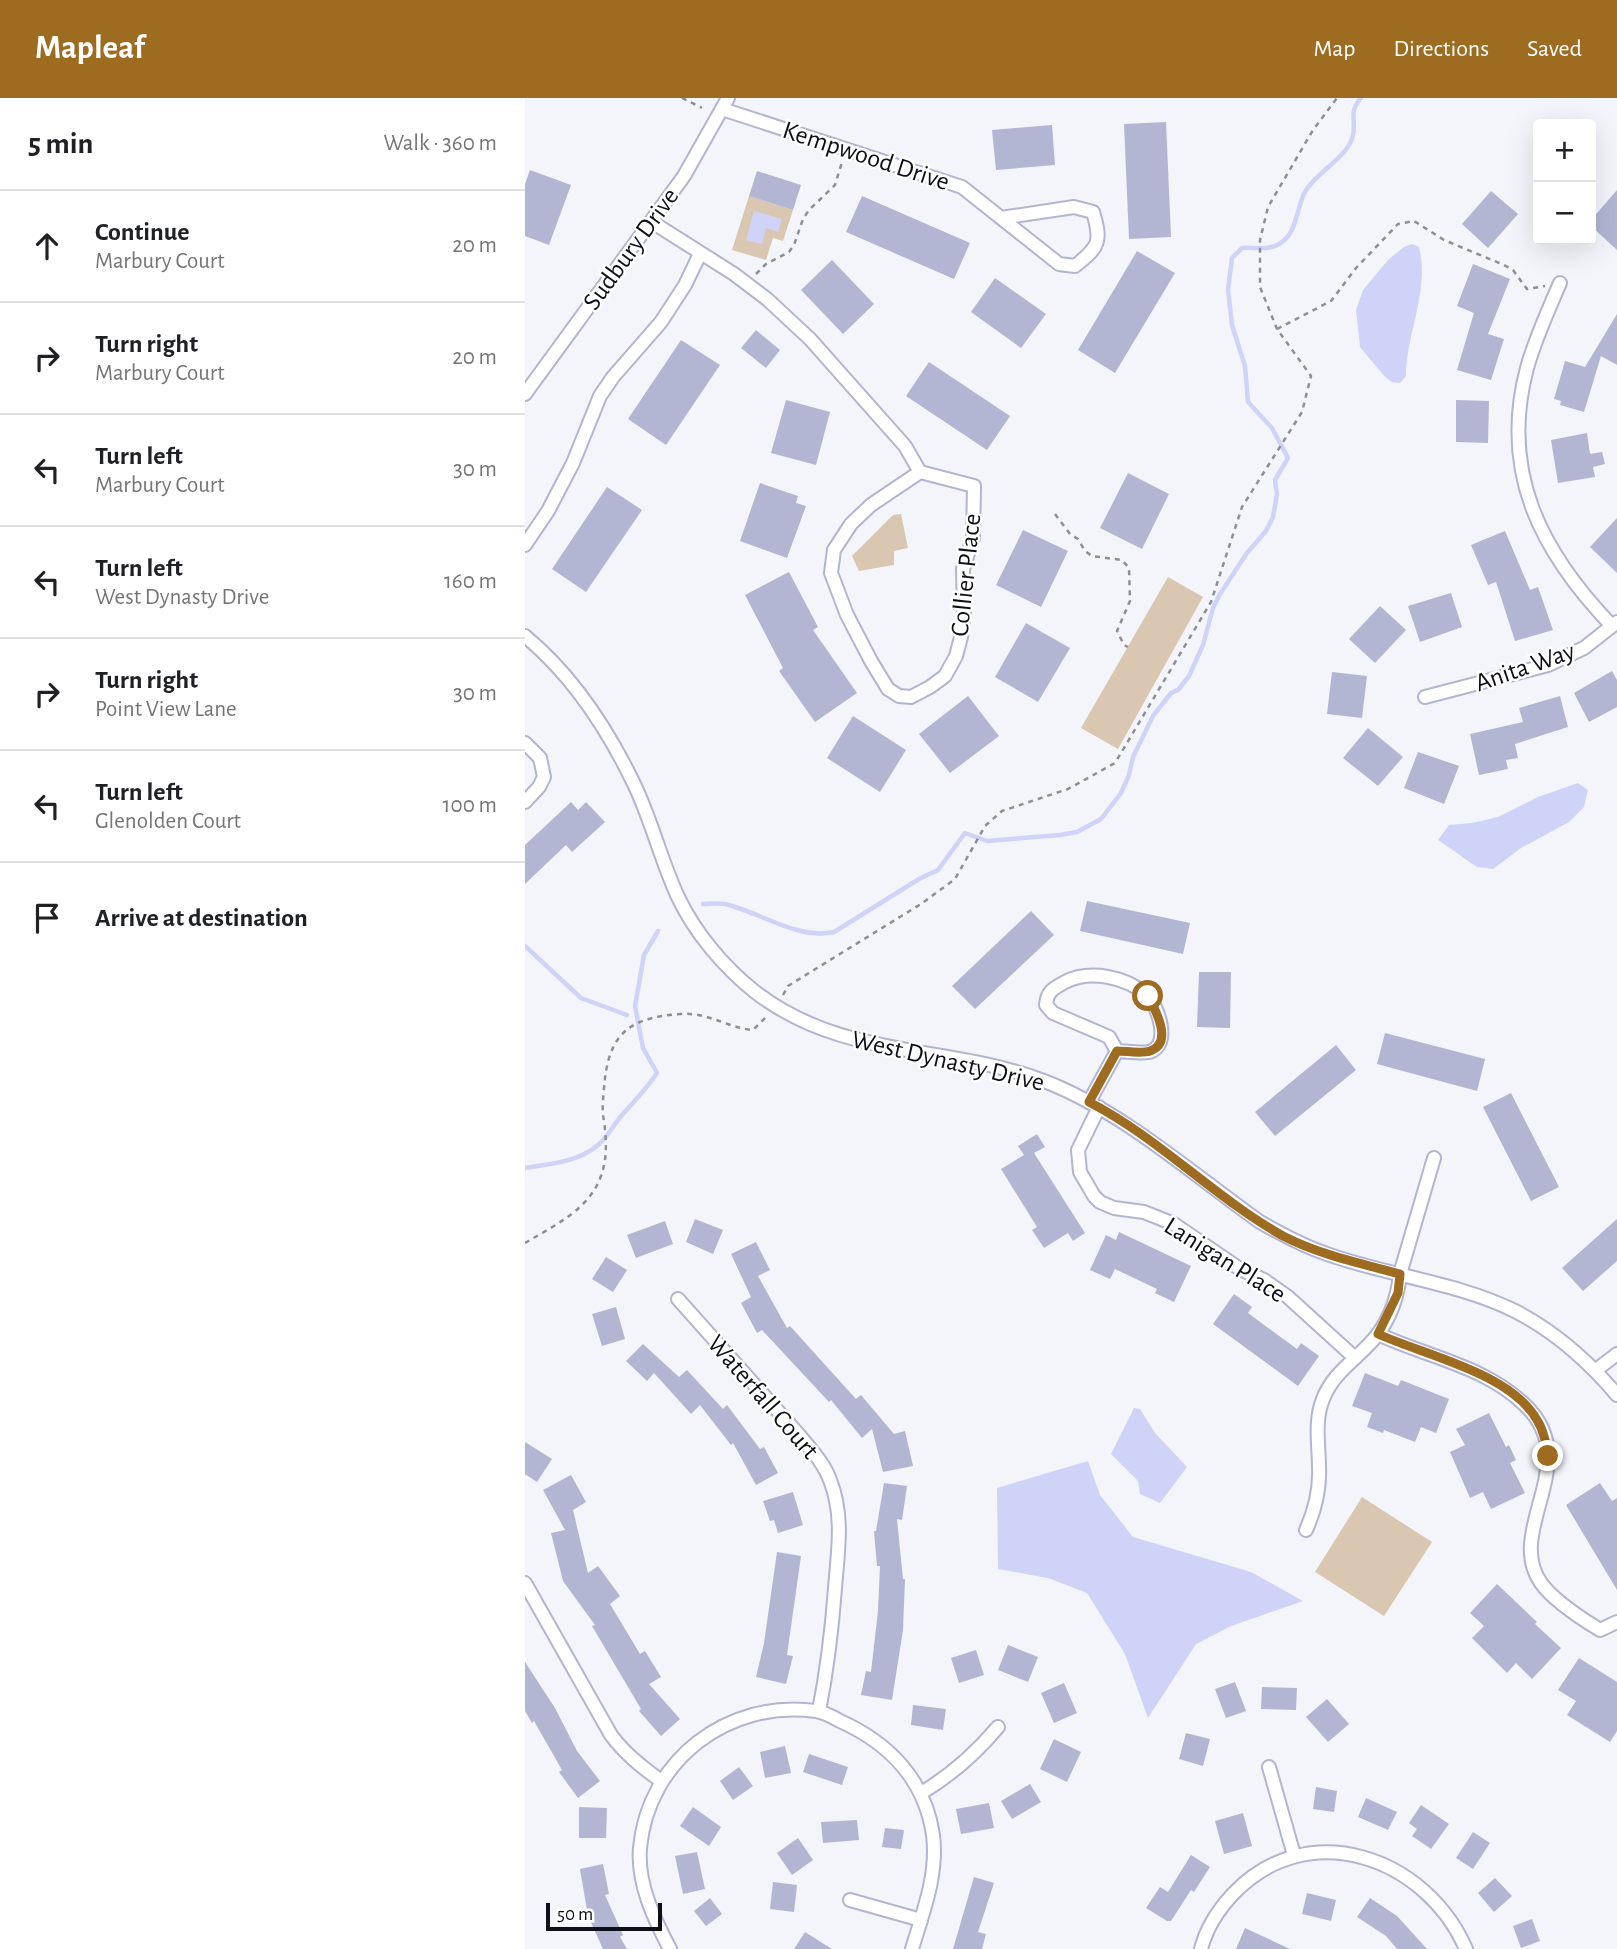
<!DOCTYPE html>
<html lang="en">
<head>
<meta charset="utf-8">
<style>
	:root { --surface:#fff; --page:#f6f6f6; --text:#202124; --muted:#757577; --line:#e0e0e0; --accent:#9e6c21 }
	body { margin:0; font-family:"Alegreya Sans",sans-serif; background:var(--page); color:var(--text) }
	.controls { position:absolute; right:21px; top:21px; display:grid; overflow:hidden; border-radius:7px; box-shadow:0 7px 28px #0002 }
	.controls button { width:63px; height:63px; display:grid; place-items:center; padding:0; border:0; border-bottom:2px solid var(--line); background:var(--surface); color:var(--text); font:35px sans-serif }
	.scale { position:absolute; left:21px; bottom:18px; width:116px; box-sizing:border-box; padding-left:7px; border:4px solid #0e0f19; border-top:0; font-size:19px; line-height:24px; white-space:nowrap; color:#0e0f19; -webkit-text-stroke:5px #fff; paint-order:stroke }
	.stop { position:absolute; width:21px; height:21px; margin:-16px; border:5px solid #9e6c21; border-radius:50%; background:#fff }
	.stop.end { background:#9e6c21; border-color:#fff; box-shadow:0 2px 7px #0008 }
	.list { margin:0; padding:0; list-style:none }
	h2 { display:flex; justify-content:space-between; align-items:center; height:91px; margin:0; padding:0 28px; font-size:30px }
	h2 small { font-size:23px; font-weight:400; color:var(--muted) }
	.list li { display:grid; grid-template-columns:46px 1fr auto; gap:21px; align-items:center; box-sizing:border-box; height:112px; padding:0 28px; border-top:2px solid var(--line) }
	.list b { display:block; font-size:26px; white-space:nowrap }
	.list p { margin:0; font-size:23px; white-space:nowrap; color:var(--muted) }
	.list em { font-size:23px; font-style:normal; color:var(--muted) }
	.icon { flex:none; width:38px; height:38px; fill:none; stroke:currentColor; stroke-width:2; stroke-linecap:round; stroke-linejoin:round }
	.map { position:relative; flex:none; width:1092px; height:1851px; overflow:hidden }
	header { display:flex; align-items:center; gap:42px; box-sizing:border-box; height:98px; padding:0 35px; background:var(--accent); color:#fff }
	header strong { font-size:33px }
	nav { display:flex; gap:38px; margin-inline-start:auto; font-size:24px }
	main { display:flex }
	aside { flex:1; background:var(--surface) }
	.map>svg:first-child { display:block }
	.green { fill:#dac7b2 }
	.water { fill:#cfd3f8 }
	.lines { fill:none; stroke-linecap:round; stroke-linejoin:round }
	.stream { stroke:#cfd3f8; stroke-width:4.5 }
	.building { fill:#b3b6d3 }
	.street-casing { stroke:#b2b5d2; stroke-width:16 }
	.path { stroke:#8e8e97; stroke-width:2.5; stroke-dasharray:5 5; stroke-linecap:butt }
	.street { stroke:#fff; stroke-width:12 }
	.route { stroke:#9e6c21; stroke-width:9 }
	.labels { text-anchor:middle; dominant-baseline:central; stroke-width:5; stroke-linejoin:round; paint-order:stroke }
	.street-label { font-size:26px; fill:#0e0f19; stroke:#fff }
</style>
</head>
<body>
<header>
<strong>Mapleaf</strong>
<nav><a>Map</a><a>Directions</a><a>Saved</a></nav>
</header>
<main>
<aside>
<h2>5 min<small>Walk · 360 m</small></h2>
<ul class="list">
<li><svg class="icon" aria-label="ahead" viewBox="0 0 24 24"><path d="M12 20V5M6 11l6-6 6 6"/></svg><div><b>Continue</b><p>Marbury Court</p></div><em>20 m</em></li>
<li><svg class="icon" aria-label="right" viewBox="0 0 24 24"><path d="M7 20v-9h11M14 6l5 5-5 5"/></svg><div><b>Turn right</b><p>Marbury Court</p></div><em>20 m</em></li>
<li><svg class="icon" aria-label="left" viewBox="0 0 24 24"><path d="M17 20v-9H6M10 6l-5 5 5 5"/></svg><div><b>Turn left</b><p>Marbury Court</p></div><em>30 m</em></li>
<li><svg class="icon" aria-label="left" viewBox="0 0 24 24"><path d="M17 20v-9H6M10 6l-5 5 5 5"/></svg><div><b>Turn left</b><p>West Dynasty Drive</p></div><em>160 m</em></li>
<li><svg class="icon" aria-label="right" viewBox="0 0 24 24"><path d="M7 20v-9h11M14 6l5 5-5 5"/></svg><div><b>Turn right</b><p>Point View Lane</p></div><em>30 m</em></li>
<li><svg class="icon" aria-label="left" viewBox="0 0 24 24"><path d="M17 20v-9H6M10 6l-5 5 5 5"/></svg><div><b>Turn left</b><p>Glenolden Court</p></div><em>100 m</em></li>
<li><svg class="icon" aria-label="arrive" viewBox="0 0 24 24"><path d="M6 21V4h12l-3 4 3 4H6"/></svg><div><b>Arrive at destination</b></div></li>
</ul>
</aside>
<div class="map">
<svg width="1092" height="1851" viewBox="0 0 1092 1851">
	<rect width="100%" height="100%" fill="#f4f4fb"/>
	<g class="green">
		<polygon points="224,98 268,112 258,143 248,140 241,162 207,152"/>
		<polygon points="376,416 383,450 369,453 369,467 334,473 327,458 368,417"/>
		<polygon points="643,479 678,499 593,651 556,630"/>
		<polygon points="837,1399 907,1444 859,1518 790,1474"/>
	</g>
	<g class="water">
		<polygon points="229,113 257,121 253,134 241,130 237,146 221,142"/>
		<path d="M887 146 894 149C905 192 881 236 881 278L875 285 867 284 860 279 835 249 831 212 838 192 863 162 879 149Z"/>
		<polygon points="1053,685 1063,692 1059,709 1044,724 996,750 968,771 952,769 913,742 924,727 947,725 973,719 1013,699"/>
		<polygon points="609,1310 615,1311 630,1335 662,1369 635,1405 615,1396 613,1383 586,1356"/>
		<polygon points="563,1363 575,1397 608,1439 726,1474 778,1503 706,1528 671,1546 623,1620 600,1556 562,1495 523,1480 473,1471 472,1390"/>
	</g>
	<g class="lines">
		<g class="stream">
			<path d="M178 806C185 806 193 805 200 806 235 814 272 842 309 834L394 781 413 772 440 735 462 743 535 737 552 734 576 721 596 695 604 677 608 659 628 618 646 595 653 592 664 578 678 547 688 510 695 496 722 455 741 433 748 419 752 396 750 382 763 360 747 330 723 304 720 268 707 227 703 192 707 160 717 150C729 149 742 153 754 146 773 135 771 110 780 94 792 73 818 63 827 41 833 24 822 15 836 0"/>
			<polyline points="0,848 56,900 102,917"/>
			<path d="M0 1070C24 1066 54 1064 73 1047 83 1039 89 1026 97 1017 110 1003 122 990 132 975L118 950 110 908 119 857 133 833"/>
		</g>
	</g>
	<g class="building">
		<polygon points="641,24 646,139 604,141 599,26"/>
		<polygon points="527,27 530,67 471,72 467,32"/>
		<polygon points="5,72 46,87 24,147 0,138 0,86"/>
		<polygon points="232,73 276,87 268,112 224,98"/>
		<polygon points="1092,92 1092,152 1066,128 1066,122"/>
		<polygon points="966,93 993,116 963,150 937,126"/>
		<polygon points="337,98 445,145 429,181 321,134"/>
		<polygon points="612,153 650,175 590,275 553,252"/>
		<polygon points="307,162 349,206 318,236 276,192"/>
		<polygon points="948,166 985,181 963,236 979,241 966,282 932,272 949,215 932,208"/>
		<polygon points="470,180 521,216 496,250 446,214"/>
		<polygon points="1092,216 1092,267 1076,258 1059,314 1035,307 1036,303 1029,301 1040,263 1060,269"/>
		<polygon points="231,232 255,252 241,270 216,250"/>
		<polygon points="156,242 195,267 141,347 103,321"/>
		<polygon points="404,264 485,318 462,352 381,298"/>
		<polygon points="261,302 305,314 291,367 246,355"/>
		<polygon points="931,302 964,303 963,345 931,344"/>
		<polygon points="1062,335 1065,356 1077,354 1080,366 1068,369 1070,379 1033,385 1026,342"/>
		<polygon points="603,375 644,396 617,451 575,430"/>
		<polygon points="235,385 273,398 271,405 281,408 262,460 215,443"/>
		<polygon points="82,389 117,412 61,494 27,471"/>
		<polygon points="1092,420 1092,475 1065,449"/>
		<polygon points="498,432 543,453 516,509 471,487"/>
		<polygon points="980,433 1005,492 1013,489 1028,532 990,543 971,484 963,487 946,447"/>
		<polygon points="264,474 293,529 288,532 332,595 290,624 254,573 258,570 220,497"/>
		<polygon points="926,495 937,529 895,544 883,508"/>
		<polygon points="855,508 881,532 850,565 824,541"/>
		<polygon points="501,525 545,550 513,604 470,579"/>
		<polygon points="1087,573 1092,582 1092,609 1064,624 1049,595"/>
		<polygon points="807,574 842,578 837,620 802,616"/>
		<polygon points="443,598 474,638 425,675 394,636"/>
		<polygon points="1035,598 1043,629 990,646 993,660 981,662 983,671 954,677 945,636 998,624 994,610"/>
		<polygon points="328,618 381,652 355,694 302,660"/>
		<polygon points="843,630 878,659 853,688 818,660"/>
		<polygon points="893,654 934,668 919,706 879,690"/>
		<polygon points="46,704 53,712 61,704 80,724 47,754 41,747 0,786 0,747"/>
		<polygon points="562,803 665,825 658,856 555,833"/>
		<polygon points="506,813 529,837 450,911 427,888"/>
		<polygon points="674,874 706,874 705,930 672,929"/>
		<polygon points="860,935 960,961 952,993 852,966"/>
		<polygon points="811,947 831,972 750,1038 730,1014"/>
		<polygon points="986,995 1034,1089 1006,1103 958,1009"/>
		<polygon points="512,1036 520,1049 509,1055 560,1135 548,1143 543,1135 519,1150 507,1132 512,1129 476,1071 499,1057 493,1048"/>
		<polygon points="170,1121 198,1132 188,1156 161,1144"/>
		<polygon points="1092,1121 1092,1163 1058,1193 1037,1170"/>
		<polygon points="140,1123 148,1146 111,1160 102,1137"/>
		<polygon points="594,1134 666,1168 649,1204 630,1195 632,1191 590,1171 585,1181 565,1172 581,1137 591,1142"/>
		<polygon points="231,1144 245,1172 233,1178 262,1230 265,1228 331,1301 336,1297 369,1336 380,1333 388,1368 358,1374 347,1331 337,1340 306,1302 304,1304 237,1232 232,1235 216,1205 226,1199 206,1156"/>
		<polygon points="81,1159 102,1172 88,1194 67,1181"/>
		<polygon points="709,1196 727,1209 723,1215 772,1251 776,1245 794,1258 773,1288 688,1226"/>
		<polygon points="91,1209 100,1241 77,1248 67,1216"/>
		<polygon points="118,1246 154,1279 162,1272 198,1311 202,1307 235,1351 239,1349 253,1375 231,1387 208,1345 206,1347 175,1307 166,1316 129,1275 122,1283 101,1263"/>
		<polygon points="840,1275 873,1288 876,1282 924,1301 911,1335 896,1329 890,1344 859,1332 858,1335 842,1329 847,1315 827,1308"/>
		<polygon points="964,1315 981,1349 984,1347 991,1362 985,1365 1000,1395 966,1411 958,1394 945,1400 925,1354 940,1347 931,1331"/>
		<polygon points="0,1344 27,1361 12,1384 0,1376"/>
		<polygon points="46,1377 61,1404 48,1412 63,1475 73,1468 95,1498 85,1506 115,1556 120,1553 136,1579 124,1586 155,1621 136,1638 114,1613 116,1611 67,1528 70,1527 38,1483 26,1435 40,1432 18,1392"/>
		<polygon points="359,1385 382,1388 377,1422 372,1421 378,1481 380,1481 378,1532 367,1602 336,1597 341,1573 346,1574 353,1513 355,1468 352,1468 349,1433 351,1433"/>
		<polygon points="1075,1385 1087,1403 1092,1400 1092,1492 1041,1407"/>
		<polygon points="268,1394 278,1427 253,1435 249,1422 245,1423 238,1403"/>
		<polygon points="252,1454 276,1458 262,1557 268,1558 261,1586 231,1579 239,1545"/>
		<polygon points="972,1486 1012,1524 1010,1526 1036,1550 1007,1581 991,1565 982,1575 947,1540 959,1528 945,1515"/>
		<polygon points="483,1547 513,1559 503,1584 473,1572"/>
		<polygon points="451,1552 459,1577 434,1585 426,1560"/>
		<polygon points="1054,1560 1092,1584 1092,1633 1085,1644 1042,1617 1051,1603 1033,1592"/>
		<polygon points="0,1564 30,1610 52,1653 75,1683 53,1700 34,1674 37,1672 9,1623 7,1625 0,1613"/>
		<polygon points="710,1584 721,1613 701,1620 690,1591"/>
		<polygon points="539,1585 552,1615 529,1625 516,1595"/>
		<polygon points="737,1589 772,1590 771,1612 736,1611"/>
		<polygon points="802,1601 824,1626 803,1644 781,1619"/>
		<polygon points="388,1607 421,1611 418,1632 386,1627"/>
		<polygon points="661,1635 685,1641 678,1668 654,1661"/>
		<polygon points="529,1641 556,1654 542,1684 515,1671"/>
		<polygon points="260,1648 266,1675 240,1680 235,1654"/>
		<polygon points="284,1656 323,1669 317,1687 278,1674"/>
		<polygon points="214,1669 228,1688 208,1702 195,1683"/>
		<polygon points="505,1686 516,1704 487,1721 476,1703"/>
		<polygon points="791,1689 812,1693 809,1714 788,1711"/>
		<polygon points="841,1700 872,1714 863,1732 833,1719"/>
		<polygon points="464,1705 469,1730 436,1736 431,1711"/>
		<polygon points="896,1707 924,1726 906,1751 887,1738 892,1731 884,1725"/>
		<polygon points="54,1709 82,1710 81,1740 54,1740"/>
		<polygon points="168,1709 196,1729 184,1748 155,1728"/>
		<polygon points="718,1715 727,1748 699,1756 690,1723"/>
		<polygon points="332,1722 334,1742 298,1745 296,1724"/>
		<polygon points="360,1730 379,1732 376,1751 357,1749"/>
		<polygon points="948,1734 965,1745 948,1771 931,1760"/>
		<polygon points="273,1740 288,1762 267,1777 252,1755"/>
		<polygon points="172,1754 180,1791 158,1796 150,1758"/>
		<polygon points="666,1757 685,1769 669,1794 666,1792 646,1823 642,1823 621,1810 635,1789 643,1794"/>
		<polygon points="78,1766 84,1796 80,1797 98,1837 95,1839 102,1851 78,1851 63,1818 55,1771"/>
		<polygon points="449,1779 469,1785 453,1834 461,1836 457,1851 428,1851"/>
		<polygon points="970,1780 987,1798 969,1814 953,1795"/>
		<polygon points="248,1784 272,1787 269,1814 245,1811"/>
		<polygon points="782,1795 811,1802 806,1823 777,1816"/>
		<polygon points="185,1800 197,1816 181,1828 169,1813"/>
		<polygon points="845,1800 872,1818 902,1851 872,1851 861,1838 832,1819"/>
		<polygon points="1007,1821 1015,1843 996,1850 988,1828"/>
		<polygon points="720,1830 765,1851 711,1851"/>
		<polygon points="280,1834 307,1851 269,1851"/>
	</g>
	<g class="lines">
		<defs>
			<g id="street">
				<path d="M197 11 437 89 534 166 550 168C574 149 577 144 568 114L549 109 476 120"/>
				<polyline points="127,124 209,176 242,201 285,241 380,348 395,374 449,388 448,440 438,471 439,513 436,539 431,558 420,578 405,589 386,599 374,598 363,591 346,563 322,517 306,475 309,452 326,426 346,407 395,374"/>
				<path d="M1035 185C1023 213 1010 241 1002 270 974 375 1017 455 1087 528"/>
				<polyline points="0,296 159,78 203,0"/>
				<polyline points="0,447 23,413 48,365 75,298 88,279 136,224 160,187 175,156"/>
				<path d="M0 538C47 577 83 632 109 686 127 723 136 763 153 799 170 835 199 869 229 893 317 962 421 946 519 983 597 1013 666 1075 735 1124 756 1136 778 1148 802 1156 864 1178 931 1184 990 1213 1029 1233 1064 1264 1092 1297"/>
				<polyline points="900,599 1023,567 1059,550 1092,524"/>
				<polyline points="0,645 15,660 19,679 14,689 0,704"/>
				<path d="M564 1004 592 953C601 953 615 956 624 954 647 948 633 908 622 897 601 879 565 871 540 884 529 890 522 893 521 907L528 915 584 939 592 953"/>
				<polyline points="574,1009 553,1052 555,1074 569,1098 575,1104 589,1110 619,1114 649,1126 715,1171 739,1182 763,1199 829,1259"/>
				<path d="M153 1201 275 1338C286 1352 299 1365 305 1382 319 1417 313 1453 310 1490 307 1531 302 1572 294 1613"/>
				<path d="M853 1236C902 1259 961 1268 1001 1308 1059 1365 979 1433 1016 1485 1028 1502 1057 1521 1075 1532L1092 1524"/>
				<polyline points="1071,1272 1092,1256"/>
				<path d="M781 1432C790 1412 795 1392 794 1370 794 1347 789 1323 798 1301 809 1272 836 1259 853 1236 866 1218 873 1197 875 1176L909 1060"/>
				<path d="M0 1485 86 1637C100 1656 117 1669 136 1683"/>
				<polyline points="744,1669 769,1757"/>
				<path d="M396 1695C427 1677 450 1656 473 1629"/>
				<polyline points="325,1802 396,1822"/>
				<path d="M145 1851C129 1821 112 1785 115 1750 123 1662 203 1601 291 1613 299 1614 308 1619 315 1623 364 1645 400 1682 408 1737 413 1777 398 1814 387 1851"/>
				<path d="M676 1851C681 1831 694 1811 708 1796 783 1717 901 1759 941 1851"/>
			</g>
		</defs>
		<use href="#street" class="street-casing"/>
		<g class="path">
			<polyline points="157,0 177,10"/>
			<polyline points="231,176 241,166 264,154 269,147 278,121 284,112 310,87 317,64"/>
			<polyline points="752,231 806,203 831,170 873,126 889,123 919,142 979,167 988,172 1002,191 1020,188"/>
			<polyline points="530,416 545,436 553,441 560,453 567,458 597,462 604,470 605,503 592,533 599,547 603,549"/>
			<polyline points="258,897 263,888 396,806 430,781 460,728 477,713 543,691 590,665 686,504 717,409 777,314 786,278 752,231 735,189 735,142 743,109 788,32 812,0"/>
			<path d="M0 1145C30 1127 66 1111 77 1075 83 1057 81 1035 78 1017 77 1005 79 992 80 980 86 932 109 919 156 916 183 914 203 930 228 932L241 919"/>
		</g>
		<use href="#street" class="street"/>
	</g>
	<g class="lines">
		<path class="route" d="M623 898C630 911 649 945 625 953 616 956 601 953 592 953L564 1004C634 1040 690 1100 758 1138 795 1157 835 1165 875 1176L873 1195 853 1236C899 1257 986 1275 1012 1322 1019 1333 1021 1346 1023 1358"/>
	</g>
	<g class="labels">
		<g class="street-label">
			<text transform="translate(341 58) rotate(18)">Kempwood Drive</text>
			<text transform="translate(106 151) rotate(-54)">Sudbury Drive</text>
			<text transform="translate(441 477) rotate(-84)">Collier Place</text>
			<text transform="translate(1000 569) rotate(-19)">Anita Way</text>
			<text transform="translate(423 963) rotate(13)">West Dynasty Drive</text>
			<text transform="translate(700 1162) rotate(32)">Lanigan Place</text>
			<text transform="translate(238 1299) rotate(49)">Waterfall Court</text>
		</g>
	</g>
</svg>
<div class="controls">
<button>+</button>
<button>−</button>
</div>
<div class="scale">50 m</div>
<div class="stop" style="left:623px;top:898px"></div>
<div class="stop end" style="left:1023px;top:1358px"></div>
</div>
</main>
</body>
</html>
